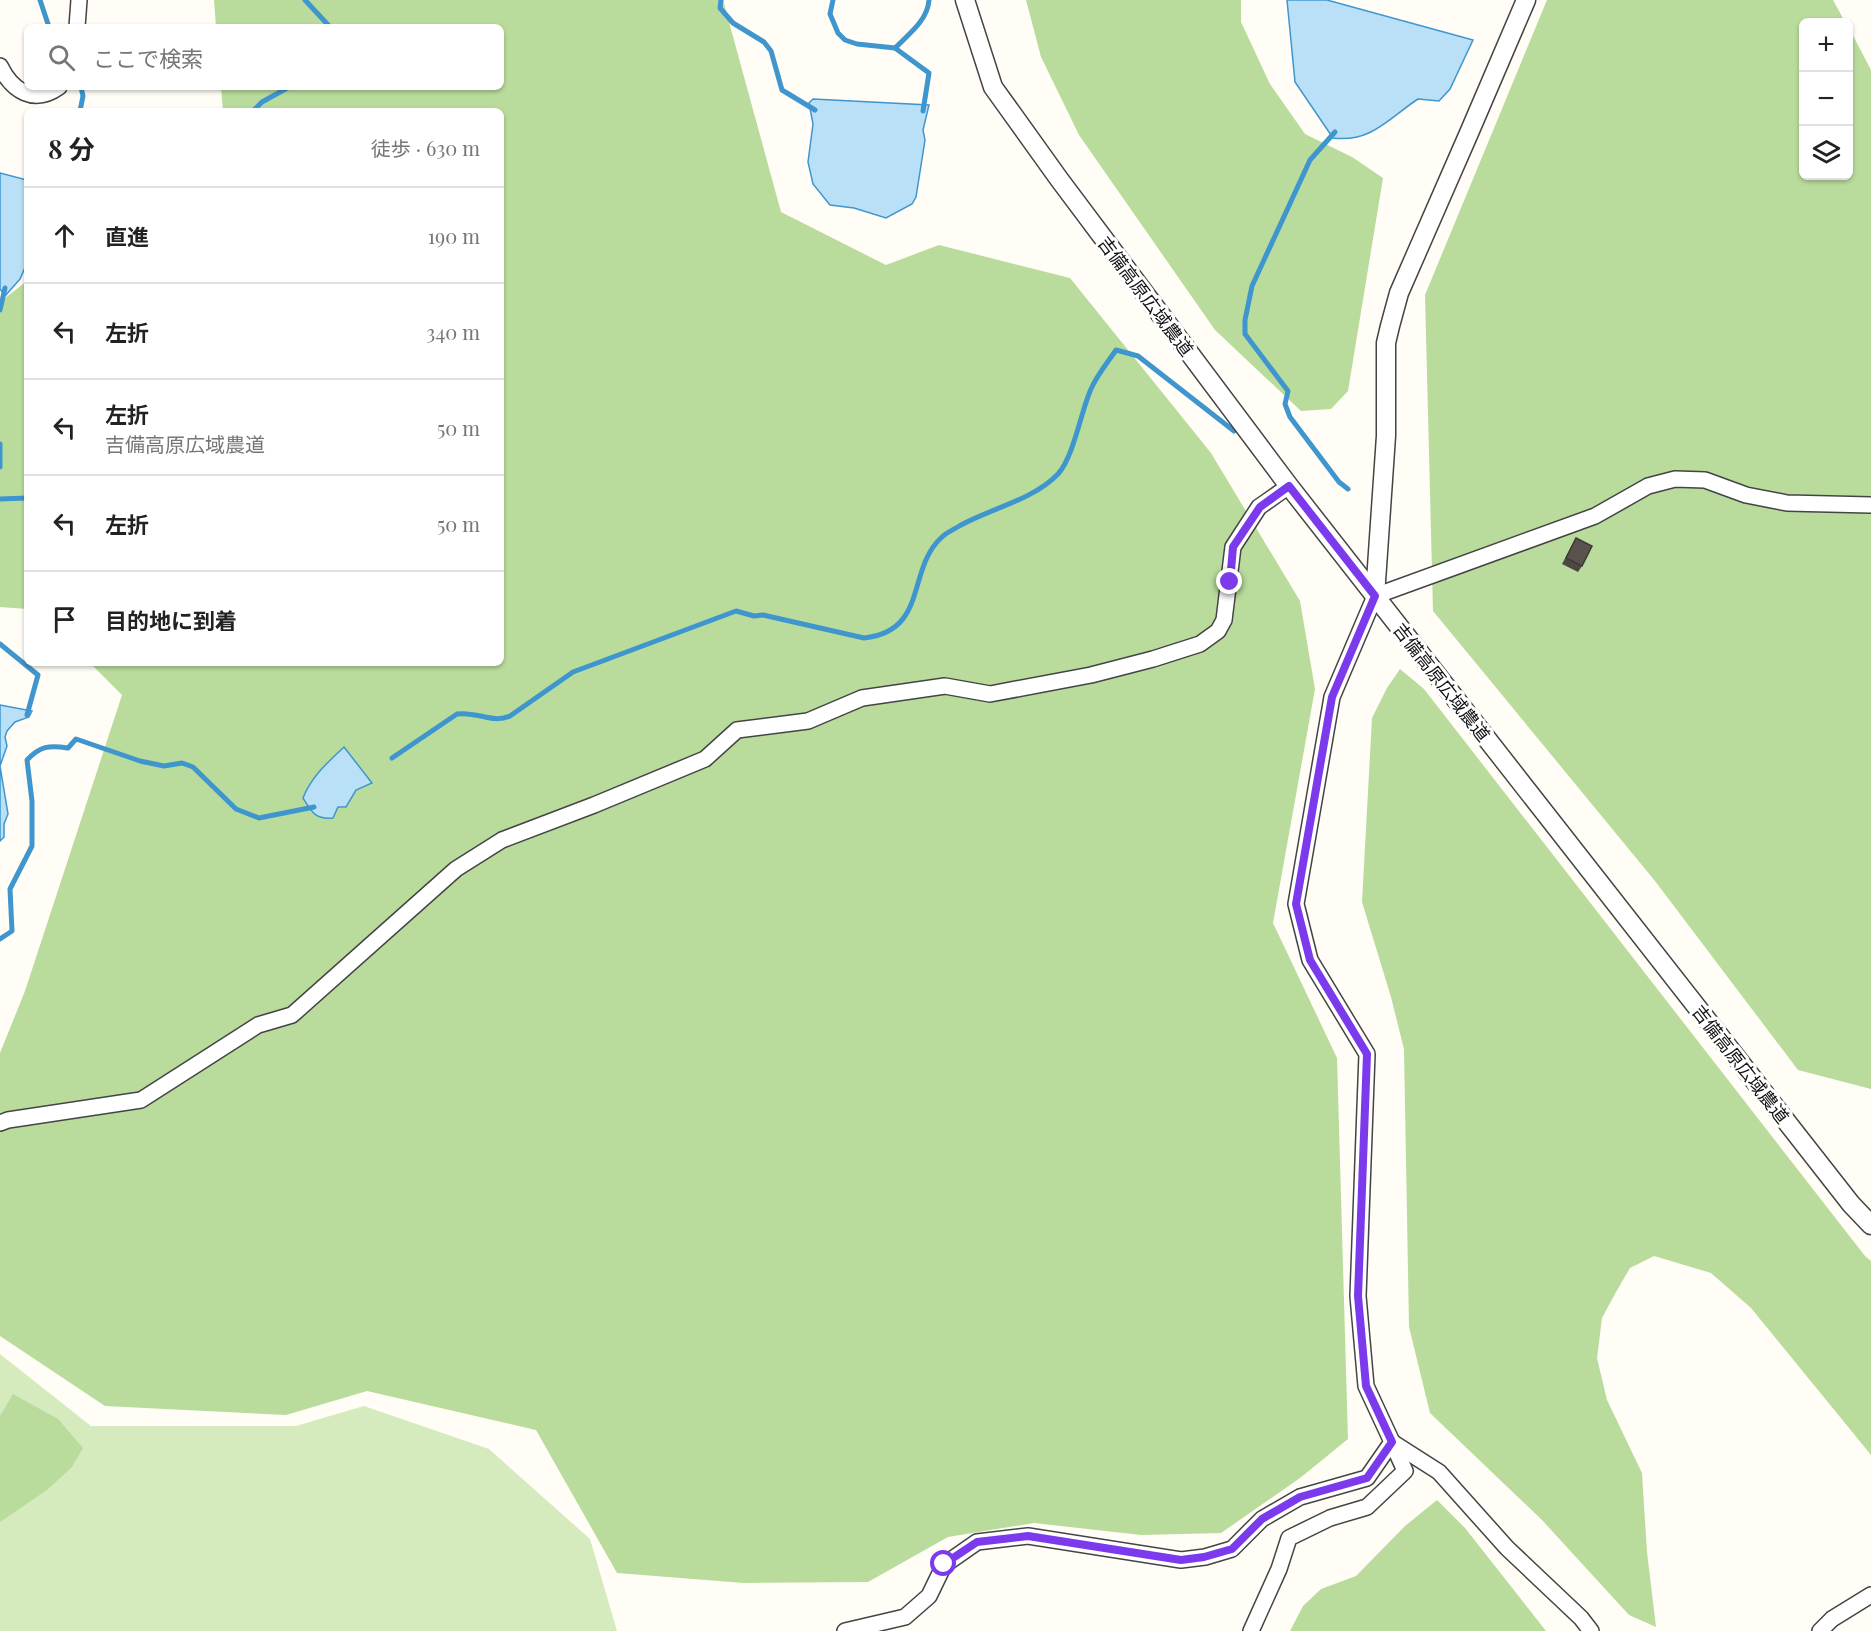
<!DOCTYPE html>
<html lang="ja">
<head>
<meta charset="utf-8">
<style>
	:root { --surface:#fff; --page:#f2f2f2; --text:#222; --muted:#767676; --line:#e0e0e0 }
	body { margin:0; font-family:"Playfair Display","Noto Sans JP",serif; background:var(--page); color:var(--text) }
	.controls { position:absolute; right:18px; top:18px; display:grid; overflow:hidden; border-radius:9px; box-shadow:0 2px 4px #0004 }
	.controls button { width:54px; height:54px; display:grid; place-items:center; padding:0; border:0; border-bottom:2px solid var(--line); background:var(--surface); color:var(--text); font:30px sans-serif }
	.stop { position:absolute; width:18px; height:18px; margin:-14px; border:4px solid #7c3aed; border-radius:50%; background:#fff }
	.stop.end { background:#7c3aed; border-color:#fff; box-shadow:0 2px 6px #0008 }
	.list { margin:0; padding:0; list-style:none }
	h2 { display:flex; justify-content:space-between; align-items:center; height:78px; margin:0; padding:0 24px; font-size:26px }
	h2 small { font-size:20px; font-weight:400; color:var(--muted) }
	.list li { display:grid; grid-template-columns:39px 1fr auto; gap:18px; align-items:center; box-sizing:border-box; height:96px; padding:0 24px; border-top:2px solid var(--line) }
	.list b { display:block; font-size:22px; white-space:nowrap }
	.list p { margin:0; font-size:20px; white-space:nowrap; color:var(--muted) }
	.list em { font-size:20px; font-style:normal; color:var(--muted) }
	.icon { flex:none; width:33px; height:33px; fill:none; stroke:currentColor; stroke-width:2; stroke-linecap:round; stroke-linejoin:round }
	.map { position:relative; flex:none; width:1871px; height:1631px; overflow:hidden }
	.search { position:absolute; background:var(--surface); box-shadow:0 2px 4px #0004; left:24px; top:24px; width:480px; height:66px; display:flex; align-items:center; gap:15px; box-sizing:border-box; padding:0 21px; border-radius:9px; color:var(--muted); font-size:22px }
	.panel { position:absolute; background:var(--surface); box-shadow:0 2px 4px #0004; left:24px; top:108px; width:480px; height:558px; border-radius:9px }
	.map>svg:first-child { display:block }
	.green { fill:#d5ebbd }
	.forest { fill:#b9dc9c }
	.water { fill:#b9e0f7; stroke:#3f96cf; stroke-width:1.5 }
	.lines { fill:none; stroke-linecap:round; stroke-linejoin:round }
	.stream { stroke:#3f96cf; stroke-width:5 }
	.minor-casing { stroke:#444; stroke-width:18 }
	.tertiary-casing { stroke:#444; stroke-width:21 }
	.minor { stroke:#fff; stroke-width:15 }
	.tertiary { stroke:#fff; stroke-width:18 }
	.wall { fill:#4d4742 }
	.building { fill:#5a524d; stroke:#3f3936; stroke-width:1.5 }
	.route { stroke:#7c3aed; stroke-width:8 }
	.labels { text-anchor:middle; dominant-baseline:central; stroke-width:6; stroke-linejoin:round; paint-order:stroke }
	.street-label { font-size:18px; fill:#111; stroke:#fff }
</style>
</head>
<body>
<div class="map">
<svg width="1871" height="1631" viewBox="0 0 1871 1631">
	<rect width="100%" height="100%" fill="#fffdf5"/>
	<polygon class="green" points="0,1354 91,1426 296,1426 364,1406 489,1449 590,1539 617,1631 0,1631"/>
	<g class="forest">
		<polygon points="214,0 723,0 781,212 886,265 939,245 1070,278 1211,453 1300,601 1315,689 1273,923 1337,1058 1348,1439 1300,1478 1221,1533 1141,1535 1034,1523 948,1537 868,1582 744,1583 617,1573 536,1430 367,1391 286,1415 105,1406 0,1336 0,1053 25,991 122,695 90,663 501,663 501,111 223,111 221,87 501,87 501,27 216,27"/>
		<polygon points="1026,0 1241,0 1241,22 1270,84 1305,134 1352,157 1383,178 1348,391 1331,409 1301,411 1215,330 1079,135 1041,57"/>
		<polygon points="1547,0 1833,0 1845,22 1804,22 1804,176 1848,176 1849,28 1871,70 1871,1089 1798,1070 1655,881 1433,611 1425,295"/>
		<polygon points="27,281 27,609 0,607 0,302"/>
		<polygon points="1400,669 1424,689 1865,1256 1871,1261 1871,1455 1751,1308 1711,1273 1654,1256 1630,1268 1616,1292 1602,1318 1597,1358 1607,1400 1642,1473 1647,1552 1656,1627 1629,1615 1542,1520 1430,1413 1409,1327 1404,1049 1391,997 1362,902 1372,718 1387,688"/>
		<polygon points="13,1394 58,1419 83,1448 72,1467 47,1490 0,1522 0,1416"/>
		<polygon points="1437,1500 1465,1528 1546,1631 1290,1631 1303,1606 1321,1589 1356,1576 1405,1526"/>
	</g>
	<g class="water">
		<path d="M1287 0H1327L1473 40 1450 89 1439 101 1418 99C1389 118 1371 143 1333 138L1295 82Z"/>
		<polygon points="813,99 929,105 923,130 925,140 916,197 912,204 886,218 854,208 830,205 813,184 808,162 813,124 809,103"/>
		<polygon points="0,173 27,180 27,263 20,279 5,296 0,289"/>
		<polygon points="0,705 32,711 29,717 15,722 7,731 5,737 7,746 0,766"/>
		<path d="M344 747 372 783 356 790 346 807H338L333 818C315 820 311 811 303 798 311 777 328 762 344 747Z"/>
		<polygon points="0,766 8,814 4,824 4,837 0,841"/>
	</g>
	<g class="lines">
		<g class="stream">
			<polyline points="40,0 49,27"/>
			<polyline points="305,0 330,27"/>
			<polyline points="721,0 720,8 733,23 764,42 771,51 782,90 815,110"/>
			<polyline points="833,0 830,14 838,33 845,40 857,44 895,48"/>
			<polyline points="80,111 83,96 81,87"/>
			<polyline points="253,111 262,102 289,87"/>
			<path d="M923 111 929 73 895 48C908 35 928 20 929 0"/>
			<polyline points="1335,132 1310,160 1252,286 1245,320 1245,334 1288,391 1285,404 1290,417 1339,482 1348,489"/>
			<polyline points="0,310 5,288"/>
			<polyline points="0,444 0,467"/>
			<polyline points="0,499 27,498"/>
			<polyline points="0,644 38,675 27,715"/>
			<path d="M392 758 457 714C478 711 492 724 510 716L573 672 736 611 754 616 763 615 864 638C929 631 906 569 942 537 947 532 955 529 961 525 992 508 1033 500 1058 474 1074 456 1081 411 1091 389 1097 375 1108 362 1116 350L1138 356 1234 431"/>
			<path d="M0 939 12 931 10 889 32 846V801L27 760C40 746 49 745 68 748L76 739 140 761 164 766 182 763 193 767 236 809 259 818 314 807"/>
		</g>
		<defs>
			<g id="minor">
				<polyline points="77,27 79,0"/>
				<path d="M0 66C12 91 34 105 59 87"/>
				<polyline points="0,1123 8,1120 141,1100 258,1025 292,1015 456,869 502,840 594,805 705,759 737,730 808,721 862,698 945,686 990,694 1091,675 1153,659 1200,644 1218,631 1224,620 1233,547 1259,507 1289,486"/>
				<polyline points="1392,1442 1439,1472 1507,1548 1581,1618 1591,1631"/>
				<polyline points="845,1631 905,1617 929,1596 944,1565 977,1542 1028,1536 1181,1560 1205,1557 1232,1549 1262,1519 1300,1497 1367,1478 1392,1442 1366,1386 1358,1296 1367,1054 1310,960 1296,904 1332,697 1375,596 1595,516 1648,486 1675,479 1705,480 1746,495 1787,503 1871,505"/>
				<polyline points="1251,1631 1279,1569 1289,1538 1330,1518 1367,1507 1405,1471 1392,1442"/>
				<polyline points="1820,1631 1832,1619 1871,1595"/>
			</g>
			<g id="tertiary">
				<polyline points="965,0 993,87 1059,179 1289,486 1851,1204 1871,1225"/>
				<polyline points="1375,596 1386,436 1386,343 1390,326 1399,293 1469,133 1526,0"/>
			</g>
		</defs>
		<use href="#minor" class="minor-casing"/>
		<use href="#tertiary" class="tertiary-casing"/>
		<use href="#minor" class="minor"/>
		<use href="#tertiary" class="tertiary"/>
	</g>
	<polygon class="wall" points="1576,538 1582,566 1578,572 1562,564"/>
	<polygon class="building" points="1576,538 1592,546 1582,566 1566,558"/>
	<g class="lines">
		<polyline class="route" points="944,1564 977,1542 1028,1536 1181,1560 1204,1557 1232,1549 1262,1519 1300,1497 1367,1478 1392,1442 1366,1386 1358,1296 1367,1054 1310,960 1296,904 1332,697 1375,596 1289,486 1260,507 1233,547 1230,582"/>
	</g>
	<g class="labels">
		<g class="street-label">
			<text transform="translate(1146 296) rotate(53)">吉備高原広域農道</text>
			<text transform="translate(1442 682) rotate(52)">吉備高原広域農道</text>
			<text transform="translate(1741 1064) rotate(52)">吉備高原広域農道</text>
		</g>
	</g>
</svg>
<div class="controls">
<button>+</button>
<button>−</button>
<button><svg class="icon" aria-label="layers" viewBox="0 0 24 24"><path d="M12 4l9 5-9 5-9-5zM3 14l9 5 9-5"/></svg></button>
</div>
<div class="stop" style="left:944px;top:1564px"></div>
<div class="stop end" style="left:1230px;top:582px"></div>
<div class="search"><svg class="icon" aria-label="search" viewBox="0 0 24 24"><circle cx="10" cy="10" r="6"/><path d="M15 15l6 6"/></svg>ここで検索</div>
<section class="panel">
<h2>8 分<small>徒歩 · 630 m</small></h2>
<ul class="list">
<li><svg class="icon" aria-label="ahead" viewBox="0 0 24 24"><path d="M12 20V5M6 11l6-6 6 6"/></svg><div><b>直進</b></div><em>190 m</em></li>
<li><svg class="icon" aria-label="left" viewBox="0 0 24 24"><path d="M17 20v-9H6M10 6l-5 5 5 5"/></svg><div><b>左折</b></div><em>340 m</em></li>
<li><svg class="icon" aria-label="left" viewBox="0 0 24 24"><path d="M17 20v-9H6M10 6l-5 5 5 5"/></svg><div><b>左折</b><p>吉備高原広域農道</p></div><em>50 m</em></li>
<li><svg class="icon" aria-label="left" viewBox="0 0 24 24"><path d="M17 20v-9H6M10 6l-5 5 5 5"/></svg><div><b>左折</b></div><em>50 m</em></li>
<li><svg class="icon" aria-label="arrive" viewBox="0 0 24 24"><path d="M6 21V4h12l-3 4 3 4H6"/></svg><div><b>目的地に到着</b></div></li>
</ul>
</section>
</div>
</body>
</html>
